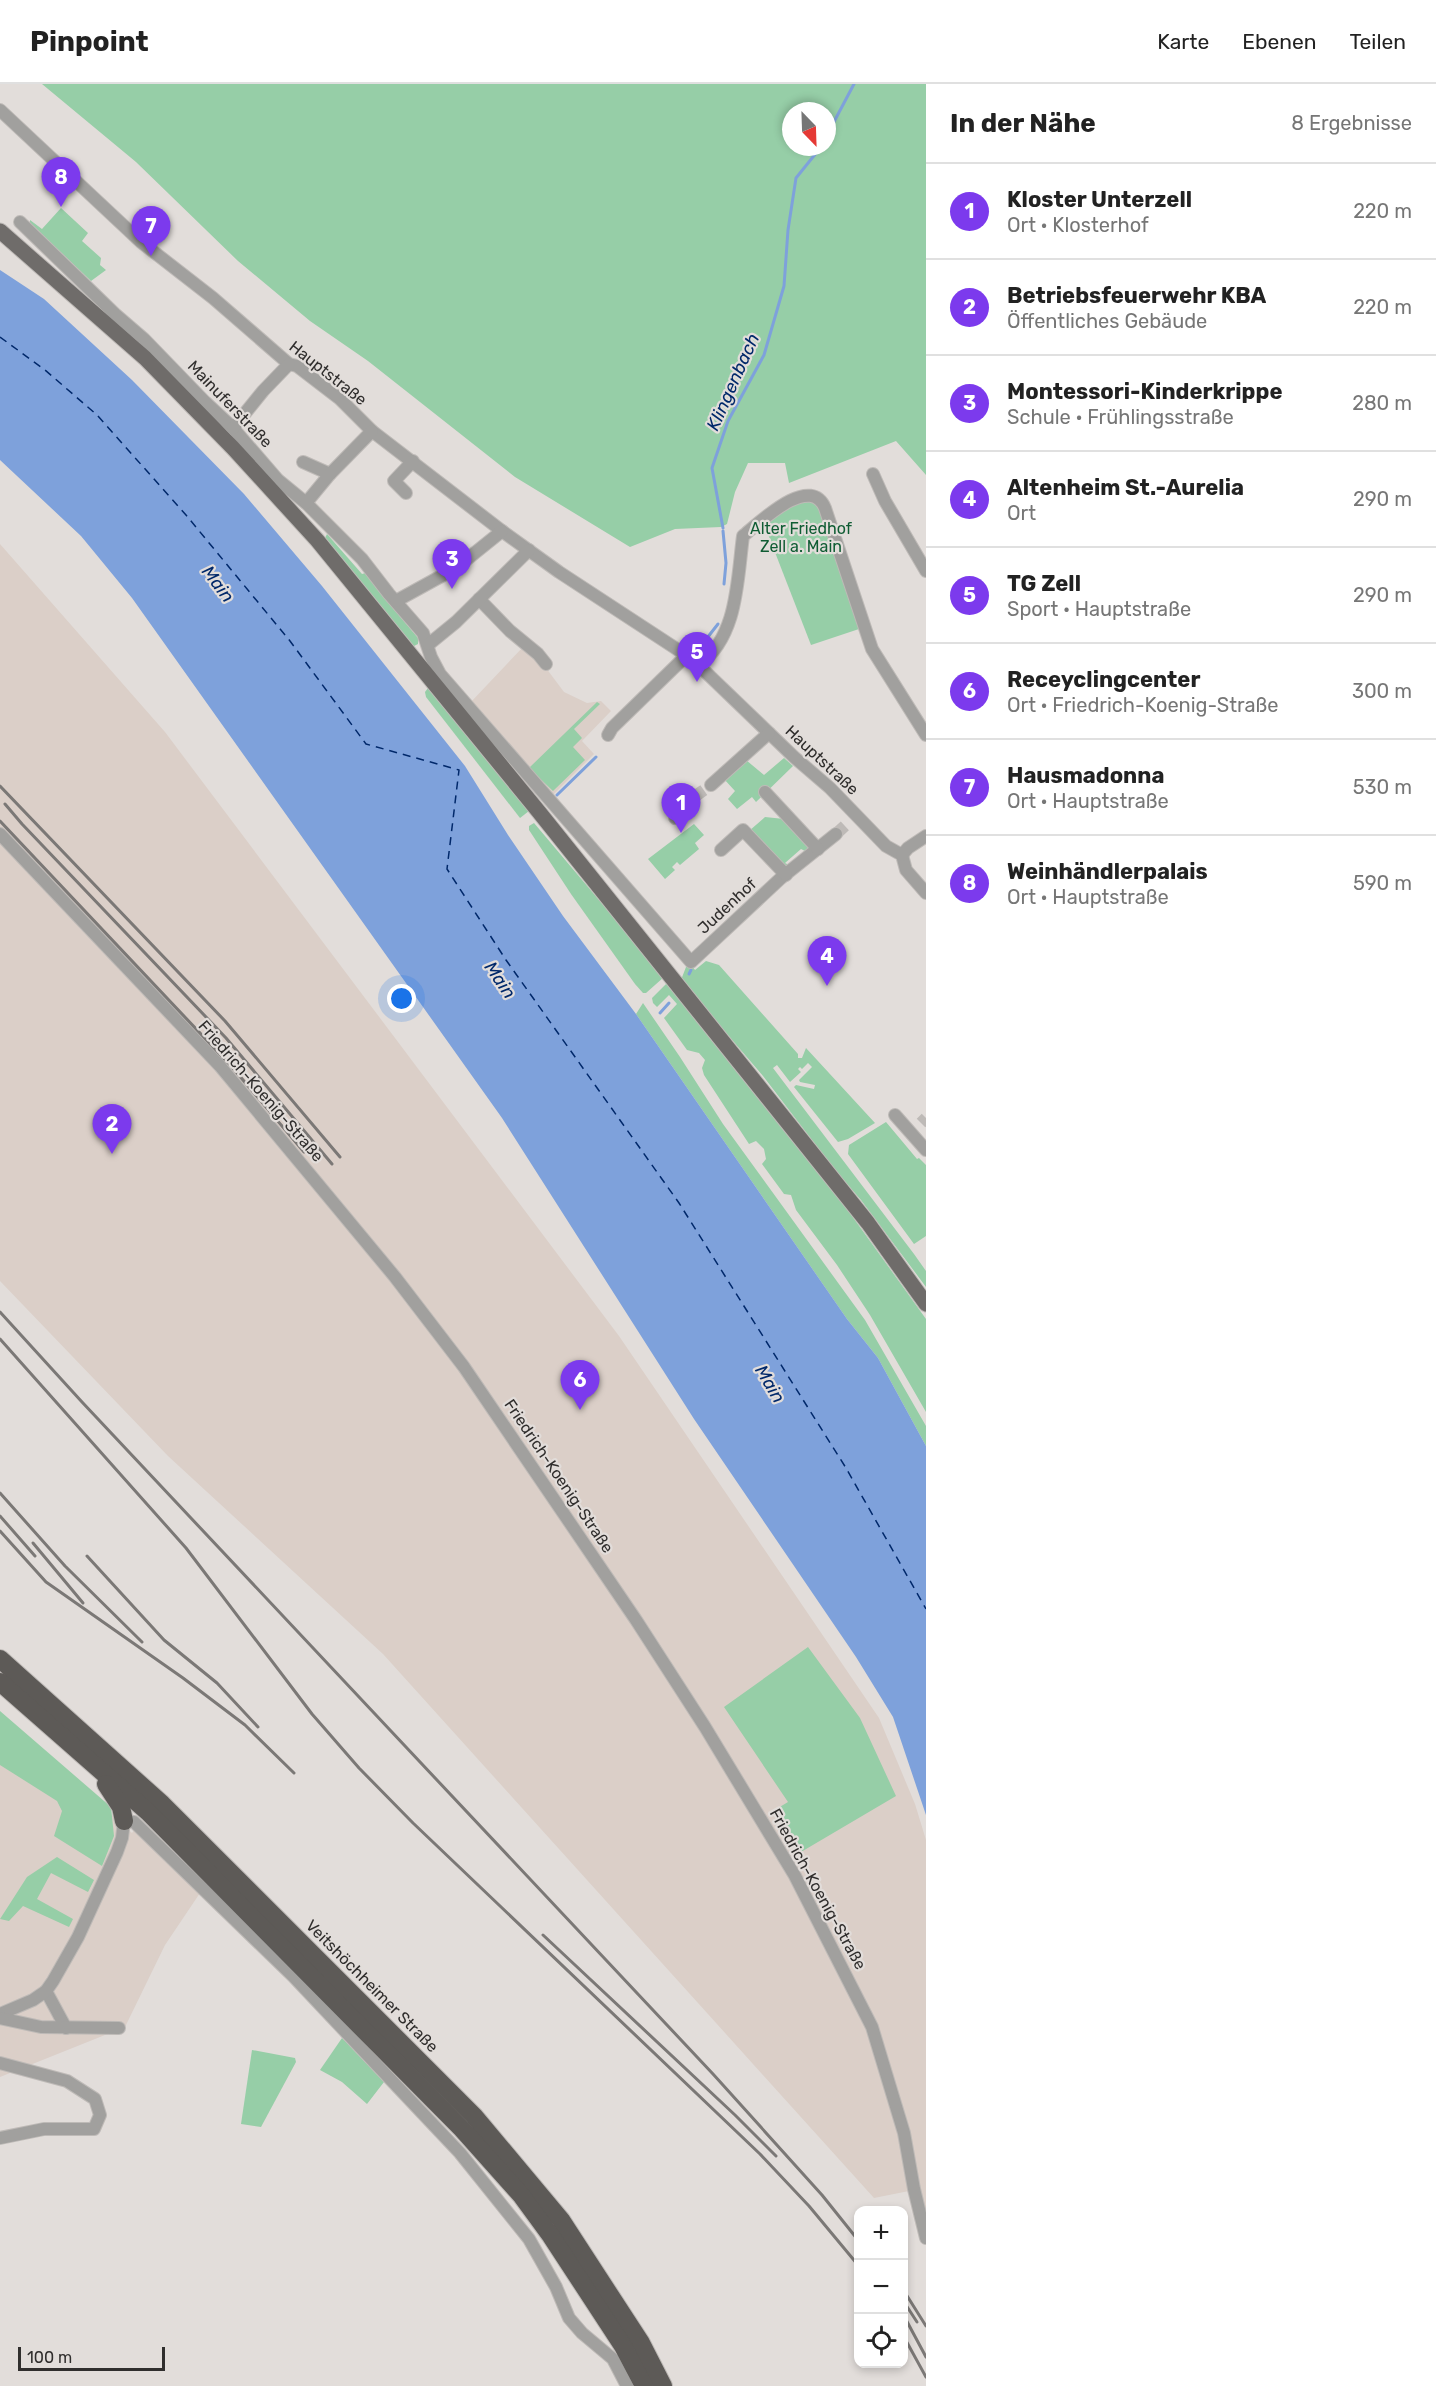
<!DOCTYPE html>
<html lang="de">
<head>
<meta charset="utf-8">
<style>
	:root { --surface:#fff; --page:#f6f6f6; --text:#222; --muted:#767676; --line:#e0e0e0; --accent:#7c3aed }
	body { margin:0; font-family:Rubik,sans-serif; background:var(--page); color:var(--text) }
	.controls { position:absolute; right:18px; bottom:18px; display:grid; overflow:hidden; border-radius:12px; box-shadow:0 3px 9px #0003 }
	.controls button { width:54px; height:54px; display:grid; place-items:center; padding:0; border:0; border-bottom:2px solid var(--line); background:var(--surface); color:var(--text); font:30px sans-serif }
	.compass { position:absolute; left:782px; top:18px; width:54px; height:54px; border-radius:50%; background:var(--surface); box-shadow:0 3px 9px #0003; rotate:157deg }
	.scale { position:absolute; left:18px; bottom:15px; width:147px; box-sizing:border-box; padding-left:6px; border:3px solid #302e2d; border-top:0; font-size:16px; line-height:21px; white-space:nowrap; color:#302e2d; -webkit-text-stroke:4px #e2ddda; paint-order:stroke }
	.you { position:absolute; left:402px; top:915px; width:21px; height:21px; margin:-15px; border:4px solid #fff; border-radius:50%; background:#1a73e8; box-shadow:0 0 0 9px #1a73e833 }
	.badge { display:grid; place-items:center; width:39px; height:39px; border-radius:50%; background:var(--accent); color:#fff; font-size:20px; font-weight:700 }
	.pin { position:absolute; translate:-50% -50px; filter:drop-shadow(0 2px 3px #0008) }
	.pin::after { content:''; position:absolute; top:32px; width:21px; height:18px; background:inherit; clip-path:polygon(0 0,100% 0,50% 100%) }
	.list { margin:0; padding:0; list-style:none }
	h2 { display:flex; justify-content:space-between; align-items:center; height:78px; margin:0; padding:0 24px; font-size:26px }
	h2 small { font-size:20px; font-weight:400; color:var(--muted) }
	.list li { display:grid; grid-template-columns:39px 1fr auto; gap:18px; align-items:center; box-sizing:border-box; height:96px; padding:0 24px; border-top:2px solid var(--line) }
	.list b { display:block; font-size:22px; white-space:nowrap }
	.list p { margin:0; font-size:20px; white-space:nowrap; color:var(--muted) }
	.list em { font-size:20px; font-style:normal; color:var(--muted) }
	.icon { flex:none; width:33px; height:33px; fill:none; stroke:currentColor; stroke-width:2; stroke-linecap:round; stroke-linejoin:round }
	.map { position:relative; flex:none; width:926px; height:2302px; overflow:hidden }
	header { display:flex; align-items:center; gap:36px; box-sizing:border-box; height:84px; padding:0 30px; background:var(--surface); border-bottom:2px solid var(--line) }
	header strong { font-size:28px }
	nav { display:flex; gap:33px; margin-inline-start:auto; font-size:21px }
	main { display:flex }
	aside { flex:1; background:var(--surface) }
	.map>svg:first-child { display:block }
	.built { fill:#dbcfc8 }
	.green { fill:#96cea7; fill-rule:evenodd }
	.water { fill:#7ea1db }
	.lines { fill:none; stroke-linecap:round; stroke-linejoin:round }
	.stream { stroke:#7ea1db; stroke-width:3 }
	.ferry { stroke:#00286a; stroke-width:1.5; stroke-dasharray:8 6; stroke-linecap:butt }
	.minor-tunnel { stroke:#bebab7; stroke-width:12; stroke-dasharray:12 6; stroke-linecap:butt }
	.minor-casing { stroke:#bebab7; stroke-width:14 }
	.major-casing { stroke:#bebab7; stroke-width:17 }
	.highway-casing { stroke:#bebab7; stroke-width:20 }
	.minor { stroke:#a1a09e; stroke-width:12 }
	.major { stroke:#6f6c6a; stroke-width:15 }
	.highway { stroke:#5d5a57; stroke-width:18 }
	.rail { stroke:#7b7876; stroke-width:3 }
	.labels { text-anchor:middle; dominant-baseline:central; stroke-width:4.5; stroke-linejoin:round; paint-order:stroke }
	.street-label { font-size:16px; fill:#302e2d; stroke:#e2ddda }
	.park-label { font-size:16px; fill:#0f5c33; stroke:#e2ddda }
	.water-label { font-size:18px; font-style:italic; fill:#00286a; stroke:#e2ddda }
</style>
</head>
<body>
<header>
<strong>Pinpoint</strong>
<nav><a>Karte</a><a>Ebenen</a><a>Teilen</a></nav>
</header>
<main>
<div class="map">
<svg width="926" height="2302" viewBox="0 0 926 2302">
	<rect width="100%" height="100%" fill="#e2ddda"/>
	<g class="built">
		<polygon points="0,460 165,648 619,1252 879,1634 915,1720 926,1756 926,2154 914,2106 874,2114 383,1570 168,1372 0,1197"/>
		<polygon points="523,563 546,584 564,608 587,619 601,617 611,627 582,657 594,670 551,713 470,619"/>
		<polygon points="0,1632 132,1749 136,1744 200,1809 165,1861 125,1943 0,1993"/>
	</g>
	<g class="green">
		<path d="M42 0H926V391L896 357 789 399 785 379H748L735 408 727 440 721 443 675 445 630 463 515 393 368 277 310 237 238 177 136 78ZM791 27H827V63H791Z"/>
		<polygon points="61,124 88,149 82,157 101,174 100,181 106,186 91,197 30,139 30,136 42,145"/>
		<polygon points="804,415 820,422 862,544 811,561 764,440"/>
		<polygon points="327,450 362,490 369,488 376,504 418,554 418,560 414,562 325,454"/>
		<polygon points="428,604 529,727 520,734 426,613 425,608"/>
		<polygon points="597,618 600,620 574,645 582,654 573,663 585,676 553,707 529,684"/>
		<polygon points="784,674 793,682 756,718 752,713 737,725 728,715 735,707 724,695 746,676 764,691"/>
		<polygon points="765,733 784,735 812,767 809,769 801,765 785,779 793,783 787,788 749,747"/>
		<polygon points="534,739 664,893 646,909 643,909 635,900 571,810 529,746 529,742"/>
		<polygon points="694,740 704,751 695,759 699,765 680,781 677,778 672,783 675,786 665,795 648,775"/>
		<polygon points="706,877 719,881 798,970 798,974 802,974 806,964 875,1039 848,1055 838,1058 794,1003 796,1001 814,1005 815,1001 800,998 799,996 812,983 808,979 802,985 800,983 798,985 801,988 790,998 777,981 773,984 914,1170 926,1187 926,1203 861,1116 835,1086 763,992 681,896 686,883 692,882 695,886"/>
		<polygon points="667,899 829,1100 926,1235 926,1328 870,1231 837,1181 796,1126 791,1111 784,1110 762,1080 766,1075 764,1065 756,1057 749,1060 704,991 702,984 705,976 699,969 687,966 664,934 677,920 669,911 657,923 653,919 652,914"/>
		<polygon points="643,919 680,973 723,1040 865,1236 926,1342 926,1362 878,1274 847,1235 636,930"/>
		<polygon points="886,1038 917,1075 919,1074 926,1081 926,1152 914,1160 848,1070 849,1061"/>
		<polygon points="808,1563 860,1634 896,1712 801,1768 773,1727 788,1718 724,1623"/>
		<polygon points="0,1627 111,1723 114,1752 102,1782 54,1752 62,1727 57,1717 0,1681"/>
		<polygon points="57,1773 94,1796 88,1808 51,1789 37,1815 73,1835 69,1843 23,1822 9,1837 0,1835 27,1793"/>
		<polygon points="342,1954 384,1998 367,2020 342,1998 320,1986"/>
		<polygon points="252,1966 295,1974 296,1978 261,2043 241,2040"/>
	</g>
	<polygon class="water" points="0,186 44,215 132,296 244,410 322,502 465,682 508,751 563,832 636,930 847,1235 878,1274 926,1362 926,1731 893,1633 856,1573 694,1335 502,1034 132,514 81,452 0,376"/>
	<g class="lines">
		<g class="stream">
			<polyline points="827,51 854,0"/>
			<polyline points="723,444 712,384 728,337 764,271 784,202 788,146 796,94 821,63"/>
			<polyline points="723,447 726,479 724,500"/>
			<polyline points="700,563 718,540"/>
			<polyline points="557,711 596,673"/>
			<polyline points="689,890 691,886"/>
			<polyline points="660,929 669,919"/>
		</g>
		<polyline class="ferry" points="0,253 45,286 97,331 186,431 290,557 366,660 459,686 447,785 506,876 679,1119 846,1384 926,1525"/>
		<g class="minor-tunnel">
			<polyline points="694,713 711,701"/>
			<polyline points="836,750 848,739"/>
			<polyline points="921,1039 926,1034"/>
		</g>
		<defs>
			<g id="minor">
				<polyline points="0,26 141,158 213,214 289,280 297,282 340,315 372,347 502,447 559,488 692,575 794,673 830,704 886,762 902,771 906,786 926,809"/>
				<polyline points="20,138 115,230 144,255 205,318 233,344 278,396 306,419 362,475 389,510 423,549 431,573 440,590 691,878 781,794 836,750"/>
				<polyline points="233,344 263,307 289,280"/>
				<polyline points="303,378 330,390"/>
				<polyline points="873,390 885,417 926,487"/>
				<polyline points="406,409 394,397 413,377"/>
				<polyline points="306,419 330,390 372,347"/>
				<polyline points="479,515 510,547 538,570 546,580"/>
				<polyline points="396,517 456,484 502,447"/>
				<polyline points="429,560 456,538 529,466"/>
				<path d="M699 581C738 552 737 497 743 452 760 438 810 389 825 424L872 565 926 651"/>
				<polyline points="608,651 612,644 687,571"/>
				<polyline points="711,701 769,649"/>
				<polyline points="765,708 818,765"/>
				<polyline points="675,734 683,719 694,713"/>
				<polyline points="0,750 220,982 395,1193 464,1283 636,1536 705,1643 795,1792 872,1943 904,2049 914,2105 926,2154"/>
				<polyline points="721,766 743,746 786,791"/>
				<polyline points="902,771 908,764 926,752"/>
				<polyline points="895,1031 926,1066"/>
				<polyline points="46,1907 66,1944"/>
				<polyline points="0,1930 33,1916 46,1907 53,1897 78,1853 117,1768 122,1754 124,1737 134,1738 293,1892 460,2069 529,2155 556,2203 569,2234 582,2249 613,2275 627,2302"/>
				<polyline points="0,1934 41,1943 119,1944"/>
				<polyline points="0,1979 67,1997 95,2015 100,2031 94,2045 44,2045 0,2054"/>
			</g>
			<polyline id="major" points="0,147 145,274 233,364 317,456 539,728 868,1139 926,1220"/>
			<g id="highway">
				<polyline points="0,1575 162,1720 474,2032 561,2136 641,2259 663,2302"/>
				<polyline points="0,1598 148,1728 462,2045 521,2111 551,2152 623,2262 644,2302"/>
				<polyline points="106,1700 121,1723 124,1737"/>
			</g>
		</defs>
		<use href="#minor" class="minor-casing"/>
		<use href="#major" class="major-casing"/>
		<use href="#highway" class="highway-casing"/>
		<use href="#minor" class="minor"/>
		<use href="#major" class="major"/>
		<use href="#highway" class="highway"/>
		<g class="rail">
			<polyline points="0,702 225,937 340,1073"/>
			<polyline points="5,720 22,740 226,954 332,1080"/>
			<polyline points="0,737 232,983 304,1068"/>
			<polyline points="0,1228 82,1318 713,1990 822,2111 858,2156"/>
			<polyline points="0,1255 186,1464 312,1630 359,1684 413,1739 760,2070 809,2122 858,2181"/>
			<polyline points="0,1409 65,1482 142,1558"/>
			<polyline points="0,1432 35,1472"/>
			<polyline points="0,1447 46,1498 183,1594 245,1641 294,1689"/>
			<polyline points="33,1459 83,1519"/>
			<polyline points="87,1472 164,1556 217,1599 258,1643"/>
			<polyline points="543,1851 735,2031 776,2072"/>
			<polyline points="904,2207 926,2242"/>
			<polyline points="904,2218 917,2238"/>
			<polyline points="904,2232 926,2273"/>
			<polyline points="904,2253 926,2293"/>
		</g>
	</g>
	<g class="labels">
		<g class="street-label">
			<text transform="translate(328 289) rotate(38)">Hauptstraße</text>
			<text transform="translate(230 320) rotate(46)">Mainuferstraße</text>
			<text transform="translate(822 676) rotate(43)">Hauptstraße</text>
			<text transform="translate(727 822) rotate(-43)">Judenhof</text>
			<text transform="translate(261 1007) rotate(49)">Friedrich-Koenig-Straße</text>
			<text transform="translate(559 1392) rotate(56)">Friedrich-Koenig-Straße</text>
			<text transform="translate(818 1805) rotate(61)">Friedrich-Koenig-Straße</text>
			<text transform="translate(372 1902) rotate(45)">Veitshöchheimer Straße</text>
		</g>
		<g class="park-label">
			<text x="801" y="444">Alter Friedhof<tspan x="801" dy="18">Zell a. Main</tspan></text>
		</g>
		<g class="water-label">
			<text transform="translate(733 298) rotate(-66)">Klingenbach</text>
			<text transform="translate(218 500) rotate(53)">Main</text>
			<text transform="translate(500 896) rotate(56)">Main</text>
			<text transform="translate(770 1300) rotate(59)">Main</text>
		</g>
	</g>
</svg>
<div class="controls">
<button>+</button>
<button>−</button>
<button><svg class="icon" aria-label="locate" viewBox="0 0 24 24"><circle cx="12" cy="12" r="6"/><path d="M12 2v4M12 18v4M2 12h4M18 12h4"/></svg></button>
</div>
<svg class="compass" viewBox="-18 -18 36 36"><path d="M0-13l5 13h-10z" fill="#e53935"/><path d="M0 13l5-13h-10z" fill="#767676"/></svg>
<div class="scale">100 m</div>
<div class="you"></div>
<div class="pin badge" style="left:681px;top:749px">1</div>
<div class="pin badge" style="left:112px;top:1070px">2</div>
<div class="pin badge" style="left:452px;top:505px">3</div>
<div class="pin badge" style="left:827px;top:902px">4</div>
<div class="pin badge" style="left:697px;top:598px">5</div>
<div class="pin badge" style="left:580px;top:1326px">6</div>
<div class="pin badge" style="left:151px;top:172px">7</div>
<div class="pin badge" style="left:61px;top:123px">8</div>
</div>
<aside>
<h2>In der Nähe<small>8 Ergebnisse</small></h2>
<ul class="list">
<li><span class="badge">1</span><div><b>Kloster Unterzell</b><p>Ort · Klosterhof</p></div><em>220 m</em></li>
<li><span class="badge">2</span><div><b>Betriebsfeuerwehr KBA</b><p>Öffentliches Gebäude</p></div><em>220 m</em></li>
<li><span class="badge">3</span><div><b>Montessori-Kinderkrippe</b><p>Schule · Frühlingsstraße</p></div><em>280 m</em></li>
<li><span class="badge">4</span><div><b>Altenheim St.-Aurelia</b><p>Ort</p></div><em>290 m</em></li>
<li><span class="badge">5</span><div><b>TG Zell</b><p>Sport · Hauptstraße</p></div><em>290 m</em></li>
<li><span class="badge">6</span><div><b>Receyclingcenter</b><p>Ort · Friedrich-Koenig-Straße</p></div><em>300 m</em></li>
<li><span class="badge">7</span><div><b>Hausmadonna</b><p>Ort · Hauptstraße</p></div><em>530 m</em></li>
<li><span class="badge">8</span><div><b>Weinhändlerpalais</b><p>Ort · Hauptstraße</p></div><em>590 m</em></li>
</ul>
</aside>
</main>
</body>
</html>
